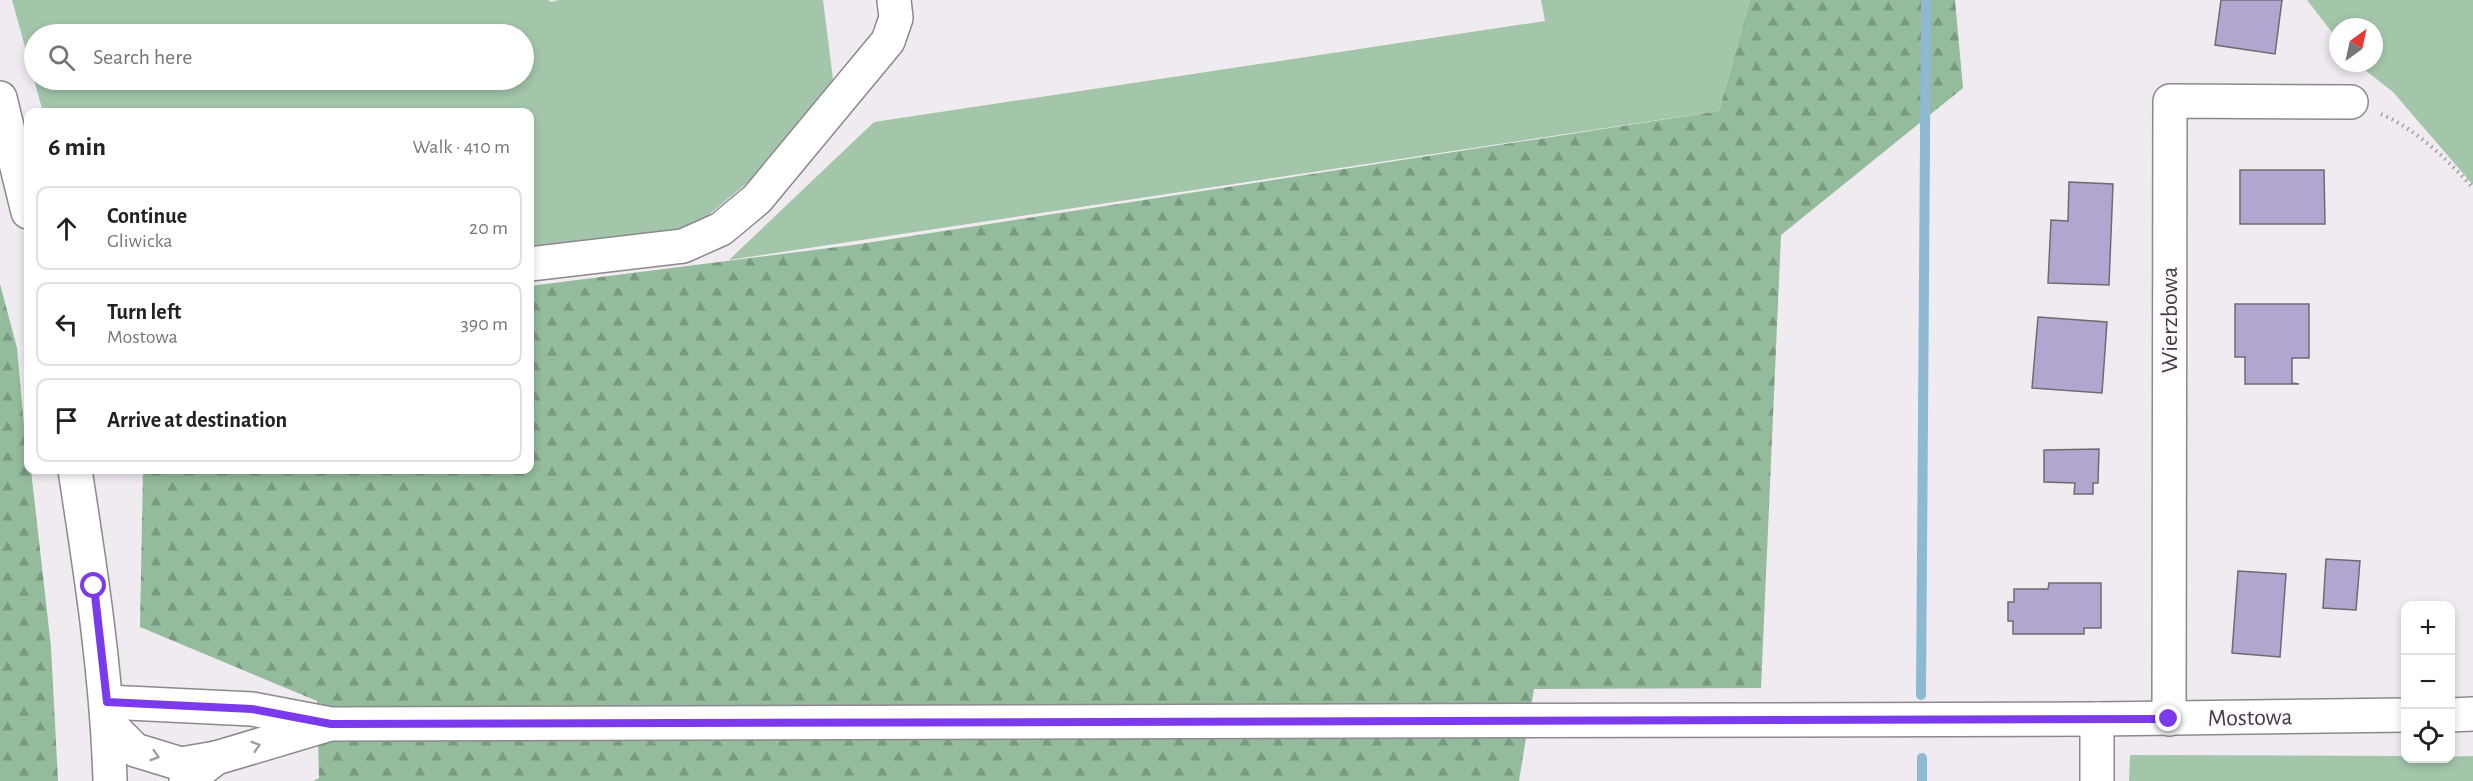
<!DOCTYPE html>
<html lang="en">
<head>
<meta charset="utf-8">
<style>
	:root { --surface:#fff; --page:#f2f2f2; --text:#222; --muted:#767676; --line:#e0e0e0 }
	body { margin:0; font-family:"Alegreya Sans",sans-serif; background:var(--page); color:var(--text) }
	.controls { position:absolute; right:18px; bottom:18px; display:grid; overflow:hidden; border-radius:12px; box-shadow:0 3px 9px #0003 }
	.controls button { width:54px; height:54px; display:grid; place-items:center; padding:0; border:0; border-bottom:2px solid var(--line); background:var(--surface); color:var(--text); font:30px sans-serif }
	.compass { position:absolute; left:2329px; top:18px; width:54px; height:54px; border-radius:50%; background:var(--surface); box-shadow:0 3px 9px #0003; rotate:33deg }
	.stop { position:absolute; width:18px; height:18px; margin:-14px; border:4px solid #7c3aed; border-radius:50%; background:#fff }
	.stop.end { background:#7c3aed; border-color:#fff; box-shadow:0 2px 6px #0008 }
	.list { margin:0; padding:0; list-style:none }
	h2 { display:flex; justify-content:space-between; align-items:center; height:78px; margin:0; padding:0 24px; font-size:26px }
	h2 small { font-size:20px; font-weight:400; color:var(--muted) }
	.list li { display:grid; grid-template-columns:39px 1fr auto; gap:18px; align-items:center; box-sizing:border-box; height:84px; margin:0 12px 12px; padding:0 12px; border:2px solid var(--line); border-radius:12px }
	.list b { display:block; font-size:22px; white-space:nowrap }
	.list p { margin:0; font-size:20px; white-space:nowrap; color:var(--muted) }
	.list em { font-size:20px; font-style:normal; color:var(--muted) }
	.icon { flex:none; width:33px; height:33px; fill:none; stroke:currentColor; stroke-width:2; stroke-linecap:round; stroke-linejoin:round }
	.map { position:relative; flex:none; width:2473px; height:781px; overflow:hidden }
	.search { position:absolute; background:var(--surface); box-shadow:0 3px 9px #0003; left:24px; top:24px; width:510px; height:66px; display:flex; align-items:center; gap:15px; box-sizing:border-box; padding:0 21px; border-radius:33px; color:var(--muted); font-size:22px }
	.panel { position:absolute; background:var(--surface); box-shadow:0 3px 9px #0003; left:24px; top:108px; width:510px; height:366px; border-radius:12px }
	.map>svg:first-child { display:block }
	.green { fill:#a3c5aa; fill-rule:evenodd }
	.forest { fill:url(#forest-firs) }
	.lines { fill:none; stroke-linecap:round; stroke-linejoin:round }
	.stream { stroke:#8db9d2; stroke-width:10 }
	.building { fill:#b0a6cf; stroke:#6d6b71; stroke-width:1.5 }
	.minor-casing { stroke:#8d888d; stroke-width:36 }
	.major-casing { stroke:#8d888d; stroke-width:36 }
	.path { stroke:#a09ca1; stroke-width:4; stroke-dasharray:1.5 4.5; stroke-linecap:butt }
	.minor { stroke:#fff; stroke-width:33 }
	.major { stroke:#fff; stroke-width:33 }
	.oneway { stroke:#9e9e9e }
	.route { stroke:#7c3aed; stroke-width:8 }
	.labels { text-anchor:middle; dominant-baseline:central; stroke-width:4.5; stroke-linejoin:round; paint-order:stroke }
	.street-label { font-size:24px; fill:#3e3c3e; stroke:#fef8fe }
</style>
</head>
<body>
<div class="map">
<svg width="2473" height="781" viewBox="0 0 2473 781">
	<defs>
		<pattern id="forest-firs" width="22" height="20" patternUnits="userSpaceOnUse" patternTransform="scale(1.5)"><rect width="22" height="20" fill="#94bb9c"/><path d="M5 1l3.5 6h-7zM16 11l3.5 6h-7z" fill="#7a9981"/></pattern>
	</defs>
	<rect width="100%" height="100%" fill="#f0ebf1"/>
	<g class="green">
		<path d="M12 0H548L551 2 559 0H823L834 87 753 178 694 227 530 247V112H43ZM34 34H524V80H34Z"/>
		<polygon points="1541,0 1750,0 1719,111 729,260 874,122 1545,21"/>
		<polygon points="2307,0 2473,0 2473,185 2393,92 2356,63 2374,63 2374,27 2338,27 2338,40"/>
		<polygon points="2130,755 2405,756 2406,758 2473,756 2473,781 2129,781"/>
	</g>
	<g class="forest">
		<polygon points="1750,0 1955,0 1963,88 1781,235 1761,688 1534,689 1519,781 313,781 319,778 317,701 140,627 143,470 530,470 530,286 853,245 1719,111"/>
		<polygon points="0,284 17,348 28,470 31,470 51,647 58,781 0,781"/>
	</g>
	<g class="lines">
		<g class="stream">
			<polyline points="1921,695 1926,0"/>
			<polyline points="1922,781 1922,758"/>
		</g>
	</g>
	<g class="building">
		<polygon points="2221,0 2282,0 2275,54 2215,45"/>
		<polygon points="2240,170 2324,170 2325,224 2240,224"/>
		<polygon points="2069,182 2113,184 2109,285 2048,283 2051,220 2068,221"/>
		<polygon points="2235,304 2309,304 2309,358 2292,358 2292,383 2299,384 2245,384 2245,357 2235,357"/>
		<polygon points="2038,317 2107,322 2102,393 2032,388"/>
		<polygon points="2099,449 2098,483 2093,483 2093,494 2074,494 2075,483 2044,482 2044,450"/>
		<polygon points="2326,559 2360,561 2356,610 2323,608"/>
		<polygon points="2238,571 2286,574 2280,657 2232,653"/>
		<polygon points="2049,583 2101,583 2101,628 2084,628 2084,634 2013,634 2013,621 2008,621 2008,602 2014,602 2014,589 2048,589"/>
	</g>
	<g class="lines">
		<defs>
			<g id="minor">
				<polyline points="530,264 683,246 721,229 757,199 888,41 896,18 894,0"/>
				<polyline points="107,702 252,709 331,724 2097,719 2406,715"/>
				<polyline points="2450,715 2473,714"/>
				<polyline points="2169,719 2170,101 2351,102"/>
				<polyline points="109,724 135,750 181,764 216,758"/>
				<polyline points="186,781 216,758 327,725"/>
				<polyline points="2097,781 2097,719"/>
			</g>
			<g id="major">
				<polyline points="0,98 28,212"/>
				<path d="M75 470C91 573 107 676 110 781"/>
			</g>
		</defs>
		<use href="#minor" class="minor-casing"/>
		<use href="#major" class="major-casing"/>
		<path class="path" d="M2381 114C2417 130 2447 159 2473 188"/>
		<use href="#minor" class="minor"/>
		<use href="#major" class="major"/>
	</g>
	<defs><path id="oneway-chevron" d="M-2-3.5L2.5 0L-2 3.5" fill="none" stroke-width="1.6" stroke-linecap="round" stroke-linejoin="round" transform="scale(1.5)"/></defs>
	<g class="oneway">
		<use href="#oneway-chevron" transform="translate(256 746) rotate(-17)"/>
		<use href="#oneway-chevron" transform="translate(155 756) rotate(17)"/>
	</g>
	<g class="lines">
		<polyline class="route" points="94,586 107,702 252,709 331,724 2169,719"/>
	</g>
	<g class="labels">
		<g class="street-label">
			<text transform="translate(2170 320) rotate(-90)">Wierzbowa</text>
			<text transform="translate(2250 718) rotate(-1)">Mostowa</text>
		</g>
	</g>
</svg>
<div class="controls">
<button>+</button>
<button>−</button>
<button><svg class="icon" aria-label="locate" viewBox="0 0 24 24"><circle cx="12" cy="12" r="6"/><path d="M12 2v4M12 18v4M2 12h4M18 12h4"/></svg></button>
</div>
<svg class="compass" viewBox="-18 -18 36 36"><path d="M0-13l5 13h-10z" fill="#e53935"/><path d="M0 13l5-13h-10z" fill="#767676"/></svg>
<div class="stop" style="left:94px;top:586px"></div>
<div class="stop end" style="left:2169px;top:719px"></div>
<div class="search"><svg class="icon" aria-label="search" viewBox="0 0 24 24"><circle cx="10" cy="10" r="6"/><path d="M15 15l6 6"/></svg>Search here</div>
<section class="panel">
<h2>6 min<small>Walk · 410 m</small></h2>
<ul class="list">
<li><svg class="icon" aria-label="ahead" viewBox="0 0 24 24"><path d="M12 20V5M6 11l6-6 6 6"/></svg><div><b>Continue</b><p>Gliwicka</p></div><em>20 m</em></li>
<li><svg class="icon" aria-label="left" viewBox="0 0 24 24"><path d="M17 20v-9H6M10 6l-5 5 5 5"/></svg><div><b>Turn left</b><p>Mostowa</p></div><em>390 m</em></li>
<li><svg class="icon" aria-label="arrive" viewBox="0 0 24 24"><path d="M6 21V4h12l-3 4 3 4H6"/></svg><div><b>Arrive at destination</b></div></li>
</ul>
</section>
</div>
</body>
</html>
